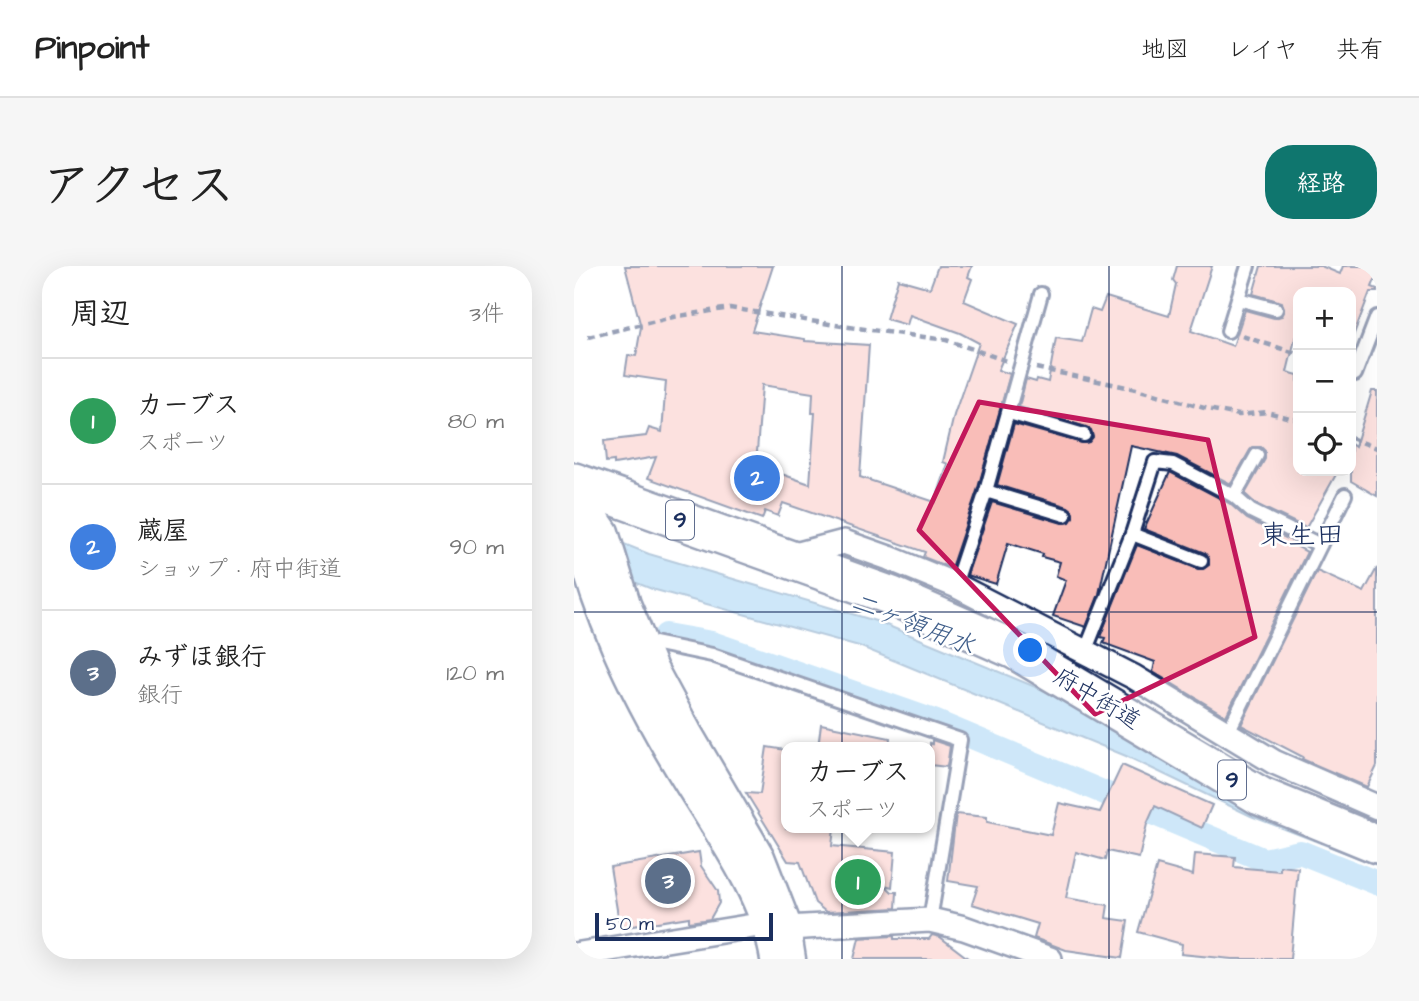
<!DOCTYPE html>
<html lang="ja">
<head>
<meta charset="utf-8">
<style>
	:root { --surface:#fff; --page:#f6f6f6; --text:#222; --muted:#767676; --line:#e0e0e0; --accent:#0f766e }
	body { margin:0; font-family:"Architects Daughter","Klee One",sans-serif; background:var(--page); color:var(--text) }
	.controls { position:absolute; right:21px; top:21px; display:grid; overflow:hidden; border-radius:14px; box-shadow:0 7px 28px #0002 }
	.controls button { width:63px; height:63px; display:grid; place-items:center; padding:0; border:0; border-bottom:2px solid var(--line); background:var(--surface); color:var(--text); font:35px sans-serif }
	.scale { position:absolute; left:21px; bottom:18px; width:178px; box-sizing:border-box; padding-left:7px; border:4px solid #1b2f5e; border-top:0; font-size:19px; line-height:24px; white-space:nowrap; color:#1b2f5e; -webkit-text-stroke:5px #fff; paint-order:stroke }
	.you { position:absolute; left:457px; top:385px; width:24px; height:24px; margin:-18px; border:5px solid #fff; border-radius:50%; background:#1a73e8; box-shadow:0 0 0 10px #1a73e833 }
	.badge { display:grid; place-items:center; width:46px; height:46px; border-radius:50%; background:var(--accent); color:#fff; font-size:23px; font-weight:700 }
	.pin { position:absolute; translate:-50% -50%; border:4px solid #fff; box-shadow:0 2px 7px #0006 }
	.popup { position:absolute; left:207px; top:476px; width:154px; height:91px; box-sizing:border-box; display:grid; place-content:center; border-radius:14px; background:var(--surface); filter:drop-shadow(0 2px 5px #0005); font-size:23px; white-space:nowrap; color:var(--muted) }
	.popup b { font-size:26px; color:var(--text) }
	.popup::after { content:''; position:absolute; left:50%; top:100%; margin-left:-14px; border:14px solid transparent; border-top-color:var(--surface) }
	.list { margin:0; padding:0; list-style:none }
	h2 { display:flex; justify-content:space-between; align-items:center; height:91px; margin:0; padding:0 28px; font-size:30px }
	h2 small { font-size:23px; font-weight:400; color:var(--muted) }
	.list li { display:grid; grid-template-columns:46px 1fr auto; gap:21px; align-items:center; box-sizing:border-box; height:126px; padding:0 28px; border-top:2px solid var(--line) }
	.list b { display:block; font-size:26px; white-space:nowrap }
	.list p { margin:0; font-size:23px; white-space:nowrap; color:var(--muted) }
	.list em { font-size:23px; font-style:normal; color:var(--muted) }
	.icon { flex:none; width:38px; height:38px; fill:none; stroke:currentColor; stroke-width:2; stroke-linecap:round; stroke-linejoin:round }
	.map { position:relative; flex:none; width:803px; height:693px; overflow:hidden; border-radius:28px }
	header { display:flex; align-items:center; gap:42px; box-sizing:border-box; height:98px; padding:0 35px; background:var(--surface); border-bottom:2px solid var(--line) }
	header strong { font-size:33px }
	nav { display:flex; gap:38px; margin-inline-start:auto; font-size:24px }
	.intro { display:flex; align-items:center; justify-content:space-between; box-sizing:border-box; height:168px; padding:0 42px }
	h1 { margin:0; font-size:49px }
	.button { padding:18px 32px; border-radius:28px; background:var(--accent); color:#fff; font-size:24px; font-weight:700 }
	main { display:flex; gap:42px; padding:0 42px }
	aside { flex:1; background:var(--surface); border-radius:28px; box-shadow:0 7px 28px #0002 }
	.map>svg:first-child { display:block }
	.water { fill:#92cbf1; stroke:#628db6; stroke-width:2 }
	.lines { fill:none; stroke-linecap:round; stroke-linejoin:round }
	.canal { stroke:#92cbf1; stroke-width:24 }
	.building { fill:#f9bdb8; stroke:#1b2f5e; stroke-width:2; fill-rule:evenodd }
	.service-casing { stroke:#1b2f5e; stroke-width:18 }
	.minor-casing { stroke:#1b2f5e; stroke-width:28 }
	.tertiary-casing { stroke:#1b2f5e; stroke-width:33 }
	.primary-casing { stroke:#1b2f5e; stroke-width:42 }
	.path { stroke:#1b2f5e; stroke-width:4.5; stroke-dasharray:7 5; stroke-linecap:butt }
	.service { stroke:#fff; stroke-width:12 }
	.minor { stroke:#fff; stroke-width:23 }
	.tertiary { stroke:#fff; stroke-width:28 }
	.primary { stroke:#fff; stroke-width:37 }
	.marked { fill:none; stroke:#c2185b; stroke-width:5; stroke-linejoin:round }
	.grid { fill:none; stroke:#1b2f5e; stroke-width:2; stroke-opacity:0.55 }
	.labels { text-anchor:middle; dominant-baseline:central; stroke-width:5; stroke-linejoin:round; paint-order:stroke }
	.shield { fill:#fff; stroke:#5f6d8e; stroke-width:2 }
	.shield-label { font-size:23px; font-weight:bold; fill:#1b2f5e }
	.street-label { font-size:24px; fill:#1b2f5e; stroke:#fff }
	.water-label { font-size:26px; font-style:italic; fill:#3f5e8a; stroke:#fff }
	.quarter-label { font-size:28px; fill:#1b2f5e; stroke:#fff }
</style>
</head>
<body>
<header>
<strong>Pinpoint</strong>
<nav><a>地図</a><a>レイヤ</a><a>共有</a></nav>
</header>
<div class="intro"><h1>アクセス</h1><a class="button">経路</a></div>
<main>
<aside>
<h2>周辺<small>3件</small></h2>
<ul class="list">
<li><span class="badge" style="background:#2e9e5b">1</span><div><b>カーブス</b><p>スポーツ</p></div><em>80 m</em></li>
<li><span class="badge" style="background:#3f7fe0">2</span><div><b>蔵屋</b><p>ショップ · 府中街道</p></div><em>90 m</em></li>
<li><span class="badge" style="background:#5c6f8a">3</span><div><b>みずほ銀行</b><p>銀行</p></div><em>120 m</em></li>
</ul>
</aside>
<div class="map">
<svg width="803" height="693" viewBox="0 0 803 693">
	<rect width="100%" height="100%" fill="#fff"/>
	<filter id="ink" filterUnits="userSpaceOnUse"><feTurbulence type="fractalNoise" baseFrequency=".0143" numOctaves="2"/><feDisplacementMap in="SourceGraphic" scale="14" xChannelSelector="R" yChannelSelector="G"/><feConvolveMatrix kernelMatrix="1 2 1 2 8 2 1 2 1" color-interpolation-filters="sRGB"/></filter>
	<g filter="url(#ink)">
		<polygon class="water" points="0,258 75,288 305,356 803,563 803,599 677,550 552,490 285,380 78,323 0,292"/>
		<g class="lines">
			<polyline class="canal" points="92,369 138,377 360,455 690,594 726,586 803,617"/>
		</g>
		<g class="building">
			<path d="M51 0H199L178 65 231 73V75L295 79 286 211 361 236 374 198 369 196 380 149 405 77 386 67 336 49 333 59 312 53 324 13 356 22 364 0H398L394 11 398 13 390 35 444 58 424 104 436 108 404 222 377 302 349 291 351 286 209 237 204 250 191 245 188 253 74 212 82 191 40 198V195L32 196 30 175 72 170 75 162 88 166 92 115 51 109 54 89 62 90 67 61ZM188 119 239 127 238 147H241L236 218 182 199Z"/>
			<polygon points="603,0 638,0 617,65 659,80 671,44 700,52 708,50 710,46 708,36 679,28 687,0 747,0 766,8 769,0 803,0 803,9 798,21 803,23 803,26 796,26 778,73 777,26 724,26 724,61 713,106 724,109 724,205 764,205 732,262 682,238 671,228 691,193 691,185 687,181 679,181 676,184 657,218 603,190 557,180 525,328 512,361 479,350 492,314 482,310 486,296 468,291 469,288 434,277 422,318 393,309 418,236 488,257 496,256 499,251 498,244 494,241 423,219 440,158 508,177 515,176 519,171 517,164 512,161 445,141 452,113 462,116 463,113 474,116 482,72 508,76 517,43 526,46 532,31 595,50 602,18 599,14"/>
			<polygon points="798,125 803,125 803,230 777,215 777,178 781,181"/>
			<polygon points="596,206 655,237 673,253 724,278 722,280 733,286 652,450 579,406 581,396 529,377 531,372 526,371 563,279 624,303 629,303 635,299 635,293 631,287 570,263"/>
			<polygon points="803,302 803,500 793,521 728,493 729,491 667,459 743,305 790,326"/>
			<polygon points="247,458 316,472 315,481 244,481"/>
			<polygon points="358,474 376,480 373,501 356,499 356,477 358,478"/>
			<polygon points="193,481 212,484 212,562 260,562 258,580 321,586 318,621 311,619 318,626 323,626 322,642 252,646 241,637 226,596 214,595 172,527 186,528"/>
			<polygon points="548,499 638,539 628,562 581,540 573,558 565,592 533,585 531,594 502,586 492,632 534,639 532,652 554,655 548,692 492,684 460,672 464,658 398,638 404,620 374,615 382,548 413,551 413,556 477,569 485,537 526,546"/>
			<polygon points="125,586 127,600 144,625 145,637 136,653 115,656 115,651 46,662 36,601"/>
			<polygon points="621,588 661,591 660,601 706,605 706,600 724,602 716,693 658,693 607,688 608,678 564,666 583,599 619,609"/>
			<polygon points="358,669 366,671 395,693 280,693 285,672 320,670 320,673 355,673"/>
		</g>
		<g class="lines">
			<defs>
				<g id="service">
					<polyline points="664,33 702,43"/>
					<polyline points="654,65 674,0"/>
					<polyline points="781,108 803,51"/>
					<polyline points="435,147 510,169"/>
					<polyline points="412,225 491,249"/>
					<polyline points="660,230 683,189"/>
					<polyline points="558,268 627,295"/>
					<polyline points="381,319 412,225 467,28"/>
					<polyline points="70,375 138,389 386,474 356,654"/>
					<polyline points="511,386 558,268 581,196 599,198 660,230 677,245 746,279"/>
					<polyline points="653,468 771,229"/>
				</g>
				<g id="minor">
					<polyline points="213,291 270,276 315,292 381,319 560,411 700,496 803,541"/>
					<polyline points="213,662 356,654 390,662 476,693"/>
					<polyline points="0,689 191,658"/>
				</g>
				<g id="tertiary">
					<polyline points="0,222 30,266 52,338 79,403 113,466 186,591 211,655 217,693"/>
					<path d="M0 248C17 339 59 425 106 503 140 560 191 627 201 693"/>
				</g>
				<polyline id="primary" points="0,216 318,330 441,384 686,530 803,578"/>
			</defs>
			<use href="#service" class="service-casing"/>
			<use href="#minor" class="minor-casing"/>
			<use href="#tertiary" class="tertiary-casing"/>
			<use href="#primary" class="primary-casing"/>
			<g class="path">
				<polyline points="668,70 724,88"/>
				<polyline points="14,71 99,51 156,42 268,60 372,74 433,95"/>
				<polyline points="462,102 562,123 634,143 665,149 693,146 724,154"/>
				<polyline points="777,172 803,182"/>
			</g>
			<use href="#service" class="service"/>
			<use href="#minor" class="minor"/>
			<use href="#tertiary" class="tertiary"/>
			<use href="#primary" class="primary"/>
		</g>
	</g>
	<path d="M0 0H803V693H0ZM405 136 634 174 681 371 521 448 345 264Z" fill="#fff" fill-opacity=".55" fill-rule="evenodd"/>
	<path class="marked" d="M405 136 634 174 681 371 521 448 345 264Z"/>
	<path class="grid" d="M268 0V693M535 0V693M0 346H803"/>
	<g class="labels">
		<g class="shield">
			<rect x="92" y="234.5" width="28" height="39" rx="5"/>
			<rect x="644" y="494.5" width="28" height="39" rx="5"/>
		</g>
		<g class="shield-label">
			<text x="106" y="254">9</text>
			<text x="658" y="514">9</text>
		</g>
		<g class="street-label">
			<text transform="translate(523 433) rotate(31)">府中街道</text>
		</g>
		<g class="water-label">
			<text transform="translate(339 358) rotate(21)">二ヶ領用水</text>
		</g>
		<g class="quarter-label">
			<text x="728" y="269">東生田</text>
		</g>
	</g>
</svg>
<div class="controls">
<button>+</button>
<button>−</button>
<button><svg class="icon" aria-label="locate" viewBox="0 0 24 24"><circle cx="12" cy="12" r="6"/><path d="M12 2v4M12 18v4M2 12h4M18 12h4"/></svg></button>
</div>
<div class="scale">50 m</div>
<div class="you"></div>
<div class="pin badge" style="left:284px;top:616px;background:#2e9e5b">1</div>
<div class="popup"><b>カーブス</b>スポーツ</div>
<div class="pin badge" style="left:183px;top:212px;background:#3f7fe0">2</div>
<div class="pin badge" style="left:94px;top:615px;background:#5c6f8a">3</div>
</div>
</main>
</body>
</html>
